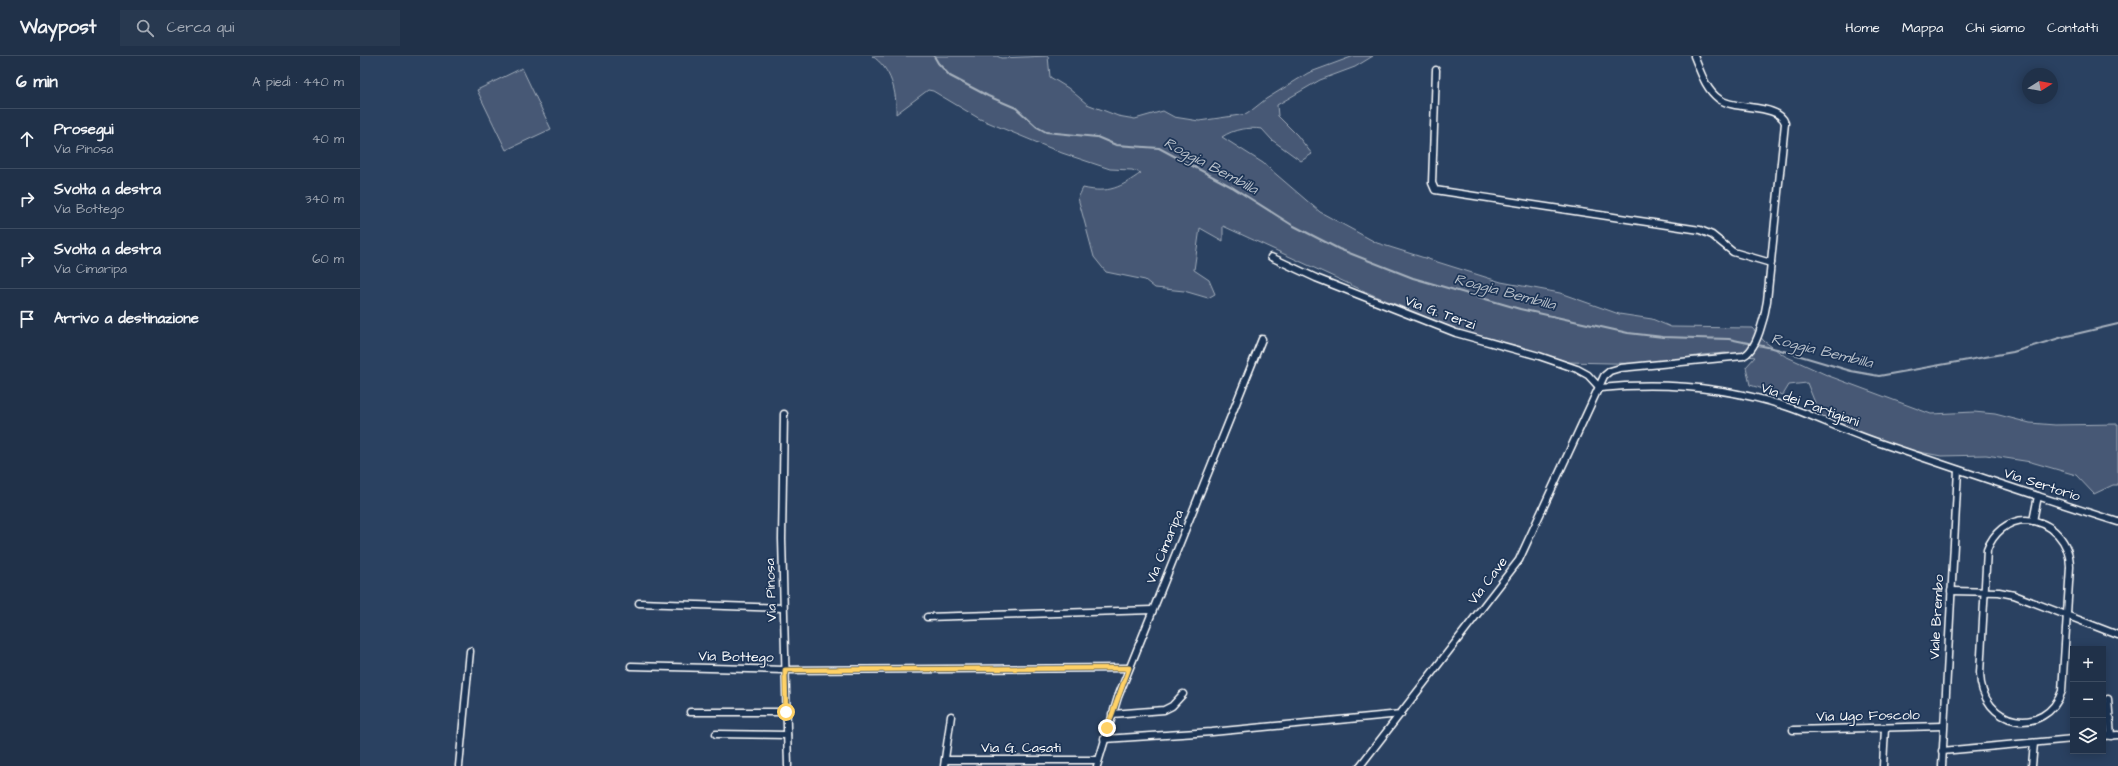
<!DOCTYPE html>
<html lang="it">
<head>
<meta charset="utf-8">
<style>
	:root { --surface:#203149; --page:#283950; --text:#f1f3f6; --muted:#a2a9b4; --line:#3d4c61 }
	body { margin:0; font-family:"Architects Daughter",sans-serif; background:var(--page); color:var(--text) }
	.controls { position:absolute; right:12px; bottom:12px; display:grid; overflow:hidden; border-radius:0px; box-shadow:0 2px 10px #0003 }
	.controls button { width:36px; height:36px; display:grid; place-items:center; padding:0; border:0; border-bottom:1px solid var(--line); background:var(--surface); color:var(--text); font:20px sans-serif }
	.compass { position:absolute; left:1662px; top:12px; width:36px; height:36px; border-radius:50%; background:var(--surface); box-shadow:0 2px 10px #0003; rotate:79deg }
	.stop { position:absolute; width:12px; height:12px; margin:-9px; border:3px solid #ffd166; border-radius:50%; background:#fff }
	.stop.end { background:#ffd166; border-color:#fff; box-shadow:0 1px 4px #0008 }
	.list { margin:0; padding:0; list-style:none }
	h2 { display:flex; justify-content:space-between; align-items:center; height:52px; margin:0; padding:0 16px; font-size:17px }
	h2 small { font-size:13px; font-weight:400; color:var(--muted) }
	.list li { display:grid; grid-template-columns:26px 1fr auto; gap:12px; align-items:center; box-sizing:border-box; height:60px; padding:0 16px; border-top:1px solid var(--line) }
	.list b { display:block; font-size:15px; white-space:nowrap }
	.list p { margin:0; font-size:13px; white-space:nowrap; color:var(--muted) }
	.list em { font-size:13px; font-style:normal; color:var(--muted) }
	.icon { flex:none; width:22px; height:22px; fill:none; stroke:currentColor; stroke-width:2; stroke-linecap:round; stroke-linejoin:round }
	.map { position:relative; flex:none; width:1758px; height:710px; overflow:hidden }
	header { display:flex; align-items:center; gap:24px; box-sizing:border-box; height:56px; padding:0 20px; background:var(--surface); border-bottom:1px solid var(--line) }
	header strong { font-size:19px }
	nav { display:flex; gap:22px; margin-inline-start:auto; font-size:14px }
	.search { width:280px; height:36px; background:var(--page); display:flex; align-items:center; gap:10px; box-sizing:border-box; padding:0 14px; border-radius:0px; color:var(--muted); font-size:15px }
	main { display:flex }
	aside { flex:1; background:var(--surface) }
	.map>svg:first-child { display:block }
	.green { fill:#465975; stroke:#a2acba }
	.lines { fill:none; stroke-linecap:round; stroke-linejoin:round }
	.stream { stroke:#a7b1be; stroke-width:2 }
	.street-casing { stroke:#fff; stroke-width:9 }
	.street { stroke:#1d3557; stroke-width:6 }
	.route { stroke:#ffd166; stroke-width:5 }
	.labels { text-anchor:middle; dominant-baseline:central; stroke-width:3.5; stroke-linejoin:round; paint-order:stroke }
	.street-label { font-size:14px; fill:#fff; stroke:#1d3557 }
	.water-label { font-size:15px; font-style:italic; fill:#b6bec8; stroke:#1d3557 }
</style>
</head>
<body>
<header>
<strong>Waypost</strong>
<div class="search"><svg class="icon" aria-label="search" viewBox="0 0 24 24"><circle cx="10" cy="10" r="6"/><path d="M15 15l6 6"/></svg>Cerca qui</div>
<nav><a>Home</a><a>Mappa</a><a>Chi siamo</a><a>Contatti</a></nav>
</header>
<main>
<aside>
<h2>6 min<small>A piedi · 440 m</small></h2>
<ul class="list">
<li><svg class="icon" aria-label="ahead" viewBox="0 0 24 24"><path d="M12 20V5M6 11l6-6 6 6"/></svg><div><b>Prosegui</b><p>Via Pinosa</p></div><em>40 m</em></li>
<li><svg class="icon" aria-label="right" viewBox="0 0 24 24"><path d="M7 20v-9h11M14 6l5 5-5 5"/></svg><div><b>Svolta a destra</b><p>Via Bottego</p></div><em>340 m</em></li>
<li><svg class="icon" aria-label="right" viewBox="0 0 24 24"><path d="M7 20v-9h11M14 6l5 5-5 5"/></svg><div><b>Svolta a destra</b><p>Via Cimaripa</p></div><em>60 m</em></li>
<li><svg class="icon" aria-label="arrive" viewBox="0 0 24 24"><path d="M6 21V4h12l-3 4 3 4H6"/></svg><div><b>Arrivo a destinazione</b></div></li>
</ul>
</aside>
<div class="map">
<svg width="1758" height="710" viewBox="0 0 1758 710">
	<rect width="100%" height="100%" fill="#2a4161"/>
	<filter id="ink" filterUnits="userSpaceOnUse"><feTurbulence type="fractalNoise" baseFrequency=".025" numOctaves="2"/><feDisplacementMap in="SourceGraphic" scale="8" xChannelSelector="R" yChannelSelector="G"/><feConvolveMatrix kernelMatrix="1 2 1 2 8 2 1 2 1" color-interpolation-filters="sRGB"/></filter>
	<g filter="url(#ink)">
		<g class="green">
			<path d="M512 0H637L641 2 688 0 690 21 708 32 727 48 758 60 775 63 803 55 814 61 839 65 887 58 906 43 948 17 994 0H1013L995 11 960 24 917 49 918 60 937 79 952 98 941 105 912 84 902 73C888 71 874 73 862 81L903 107 960 156 1017 187 1141 226 1200 237 1259 258 1292 263 1311 271 1392 272 1405 286 1425 300 1469 320 1571 358 1614 356 1635 358 1670 367 1695 369 1758 368V429H1753L1734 438 1716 419 1671 406 1626 399 1581 400 1549 394 1518 385 1460 359 1447 327 1429 329 1423 339 1390 329 1386 311 1395 301 1365 297 1342 299 1295 308 1207 306 1099 274 1013 239 863 170V185L840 172 834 214 849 224 855 238 848 242 824 235 795 232 785 224 746 216 734 201 718 142 723 132C749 138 761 131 781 117L772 114 750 113 702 97 620 63 573 35 568 34 536 58C537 36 531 12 512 0Z"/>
			<polygon points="162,12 191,73 146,94 117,34"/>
		</g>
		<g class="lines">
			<polyline class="stream" points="574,0 578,7 590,20 628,40 656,52 677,71 686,76 737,81 756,89 799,92 872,131 932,169 979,193 1053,222 1160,253 1268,277 1303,281 1369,283 1417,293 1491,315 1519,320 1653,296 1703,281 1758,268"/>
			<defs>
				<g id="street">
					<polyline points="1076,14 1072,127 1075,134 1340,174 1352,179 1373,196 1411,207"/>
					<polyline points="911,201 956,222 1096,277 1179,300 1217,313 1228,319 1240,332"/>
					<path d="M1240 332C1303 326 1367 331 1428 351 1459 362 1489 377 1520 387 1599 414 1679 441 1758 466"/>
					<polyline points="424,358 422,483 428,710"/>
					<path d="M1666 464C1692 465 1710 486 1710 511L1702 635C1686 682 1621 672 1620 617L1627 494C1633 477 1648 464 1666 464Z"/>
					<polyline points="1673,465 1678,440"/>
					<polyline points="1591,535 1639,536 1654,539 1758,579"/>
					<polyline points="279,547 423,552"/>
					<polyline points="567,561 792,554"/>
					<polyline points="271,610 425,614 769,612"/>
					<polyline points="1748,643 1751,680"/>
					<polyline points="330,656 426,656"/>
					<polyline points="752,658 804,654 812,650 823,638"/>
					<polyline points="1433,674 1583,670"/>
					<polyline points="356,678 427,679"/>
					<polyline points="1743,680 1758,679"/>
					<polyline points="744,683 852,676 1041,658"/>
					<polyline points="1582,695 1713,683"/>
					<polyline points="585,704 738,704"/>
					<polyline points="99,710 110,595"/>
					<polyline points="584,710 591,660"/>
					<polyline points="737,710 758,641 902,283"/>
					<path d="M1000 710 1159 504 1244 320 1250 315 1260 312 1383 300C1397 295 1405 259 1407 245L1425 67C1419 47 1375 55 1359 43 1345 33 1340 14 1334 0"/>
					<polyline points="1523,710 1525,672"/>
					<polyline points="1582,710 1598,414"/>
					<polyline points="1672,710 1674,687"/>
				</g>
			</defs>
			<use href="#street" class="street-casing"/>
			<use href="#street" class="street"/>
		</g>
	</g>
	<g class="lines" filter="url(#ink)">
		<polyline class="route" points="426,656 425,614 769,612 747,672"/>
	</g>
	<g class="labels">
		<g class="street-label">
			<text transform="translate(1080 257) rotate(20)">Via G. Terzi</text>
			<text transform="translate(1450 349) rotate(20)">Via dei Partigiani</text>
			<text transform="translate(1682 429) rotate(18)">Via Sertorio</text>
			<text transform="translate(805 491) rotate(-68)">Via Cimaripa</text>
			<text transform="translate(1128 525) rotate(-53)">Via Cave</text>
			<text transform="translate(411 534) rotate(-92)">Via Pinosa</text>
			<text transform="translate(1577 561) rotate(-87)">Viale Brembo</text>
			<text transform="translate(376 601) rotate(1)">Via Bottego</text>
			<text transform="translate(1508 660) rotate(-1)">Via Ugo Foscolo</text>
			<text x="661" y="692">Via G. Casati</text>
		</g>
		<g class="water-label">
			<text transform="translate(851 110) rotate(28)">Roggia Bembilla</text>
			<text transform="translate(1145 236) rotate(15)">Roggia Bembilla</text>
			<text transform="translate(1462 295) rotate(14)">Roggia Bembilla</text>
		</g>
	</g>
</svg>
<div class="controls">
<button>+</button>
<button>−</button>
<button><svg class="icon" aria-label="layers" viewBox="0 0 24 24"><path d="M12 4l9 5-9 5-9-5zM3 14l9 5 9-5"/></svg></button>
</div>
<svg class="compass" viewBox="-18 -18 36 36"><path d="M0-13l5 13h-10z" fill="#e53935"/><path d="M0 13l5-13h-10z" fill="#a2a9b4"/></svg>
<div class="stop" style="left:426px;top:656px"></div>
<div class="stop end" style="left:747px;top:672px"></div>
</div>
</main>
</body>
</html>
